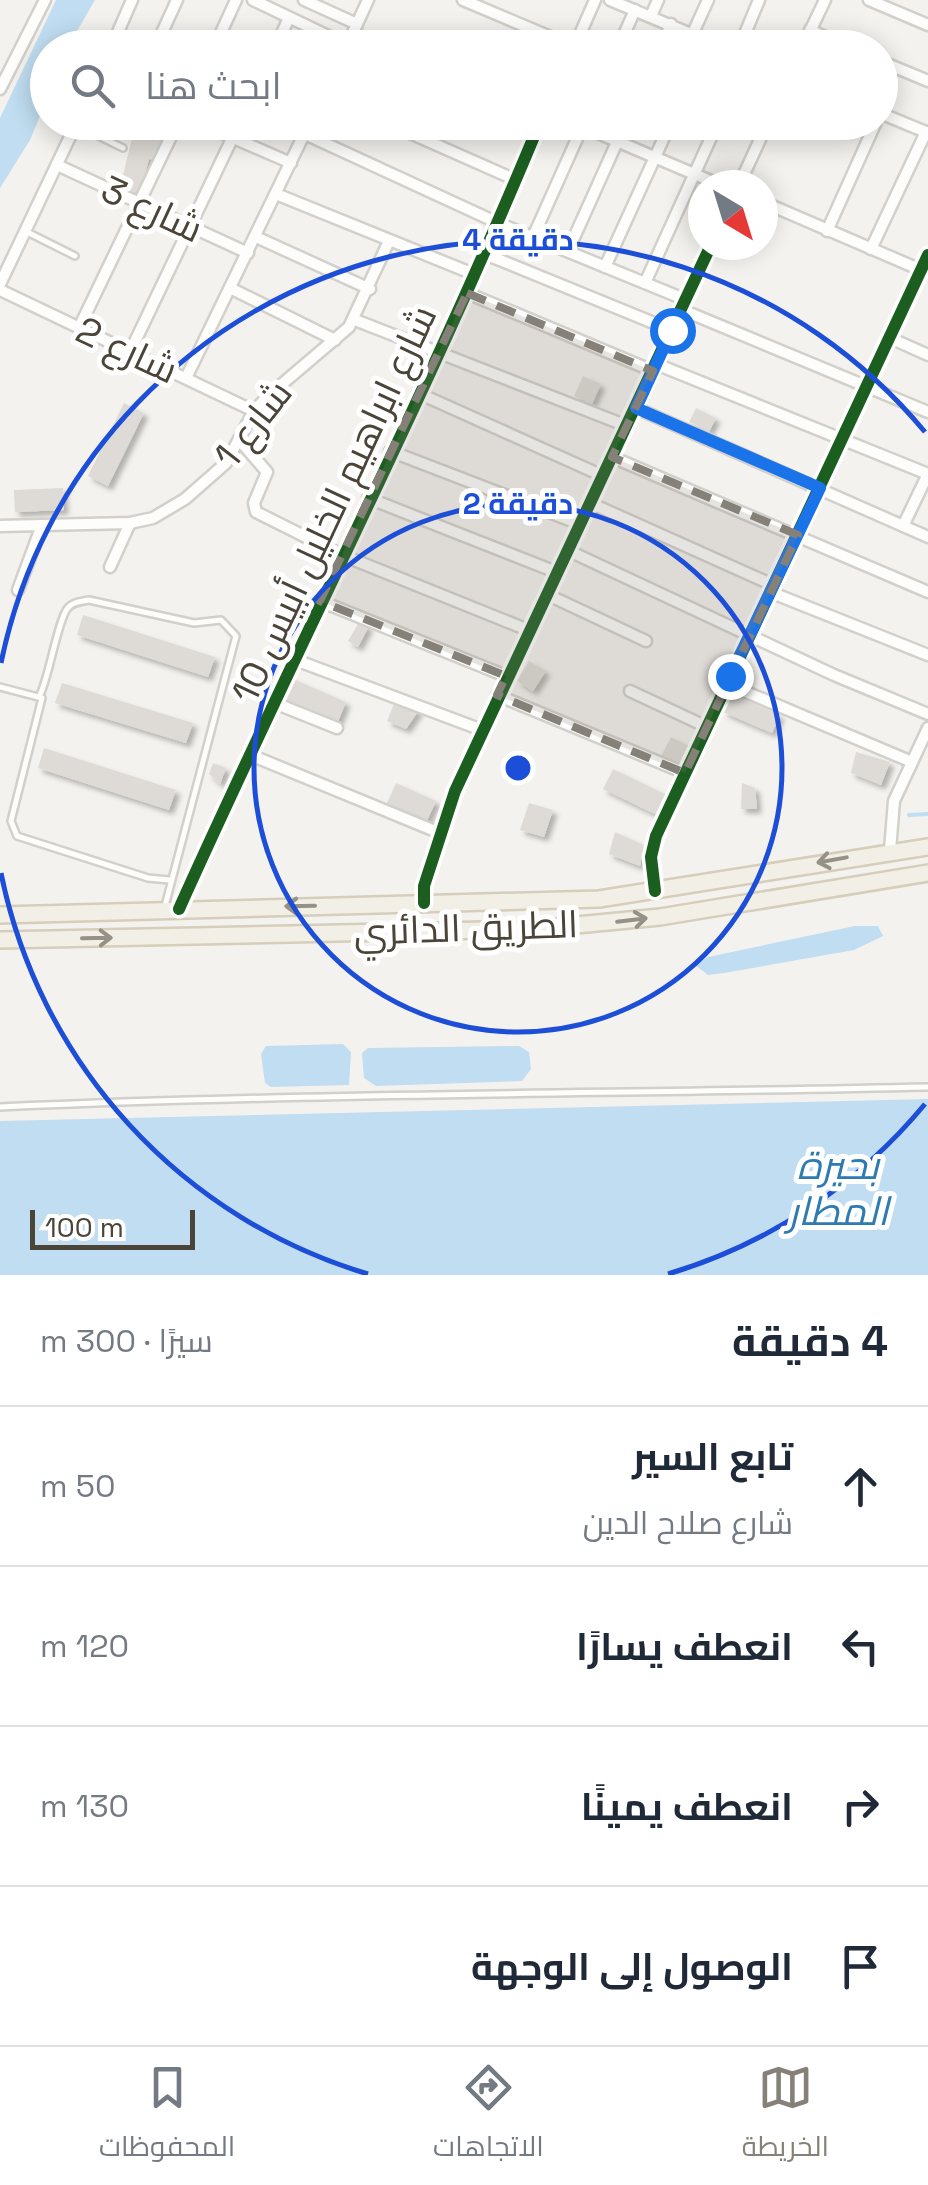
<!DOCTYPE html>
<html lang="ar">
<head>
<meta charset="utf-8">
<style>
	:root { --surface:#fff; --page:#f6f6f7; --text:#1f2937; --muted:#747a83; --line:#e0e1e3; --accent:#868178 }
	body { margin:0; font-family:"Space Grotesk",Cairo,sans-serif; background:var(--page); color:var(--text); direction:rtl }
	.compass { position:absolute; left:688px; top:170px; width:90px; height:90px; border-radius:50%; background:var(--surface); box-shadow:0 5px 25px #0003; rotate:142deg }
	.scale { position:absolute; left:30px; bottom:25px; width:165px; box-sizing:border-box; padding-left:10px; border:5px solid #4b4439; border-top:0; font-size:28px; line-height:35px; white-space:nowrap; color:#4b4439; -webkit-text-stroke:8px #fff; paint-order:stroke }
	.stop { position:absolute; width:30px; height:30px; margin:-22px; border:8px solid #1a73e8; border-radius:50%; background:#fff }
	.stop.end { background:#1a73e8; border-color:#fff; box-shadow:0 2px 10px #0008 }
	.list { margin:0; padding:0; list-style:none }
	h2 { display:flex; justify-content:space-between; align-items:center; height:130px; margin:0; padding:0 40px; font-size:42px }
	h2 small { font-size:32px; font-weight:400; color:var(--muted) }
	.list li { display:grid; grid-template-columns:65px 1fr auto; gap:30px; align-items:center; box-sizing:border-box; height:160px; padding:0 40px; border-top:2px solid var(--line) }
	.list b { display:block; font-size:38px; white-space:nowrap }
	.list p { margin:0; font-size:32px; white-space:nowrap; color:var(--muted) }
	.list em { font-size:32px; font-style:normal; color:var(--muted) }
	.icon { flex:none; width:55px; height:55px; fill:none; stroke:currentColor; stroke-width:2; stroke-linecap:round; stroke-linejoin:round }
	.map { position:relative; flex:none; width:928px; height:1275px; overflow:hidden; direction:ltr }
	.search { position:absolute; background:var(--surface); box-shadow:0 5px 25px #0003; left:30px; right:30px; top:30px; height:110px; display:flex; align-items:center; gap:25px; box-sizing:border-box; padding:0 35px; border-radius:55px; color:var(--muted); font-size:38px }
	.sheet { height:770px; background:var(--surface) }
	nav { display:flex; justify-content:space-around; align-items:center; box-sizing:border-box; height:140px; border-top:2px solid var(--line); background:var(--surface); font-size:28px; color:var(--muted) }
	nav a { display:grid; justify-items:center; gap:5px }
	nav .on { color:var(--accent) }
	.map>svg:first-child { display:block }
	.water { fill:#c0ddf1 }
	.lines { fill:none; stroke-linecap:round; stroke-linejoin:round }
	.stream { stroke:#c0ddf1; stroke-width:4 }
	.building { fill:#dedbd6; filter:url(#shadow) }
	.service-casing { stroke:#d2d0cb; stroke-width:10 }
	.minor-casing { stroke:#d2d0cb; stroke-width:15 }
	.primary-casing { stroke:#d6cebb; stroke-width:20 }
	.service { stroke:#fdfdfc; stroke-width:5 }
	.minor { stroke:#fdfdfc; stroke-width:10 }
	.primary { stroke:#f2efe6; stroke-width:15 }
	.cycleway-casing { stroke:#fff; stroke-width:19 }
	.cycleway { stroke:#1b5e20; stroke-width:12 }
	.oneway { stroke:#969187 }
	.route { stroke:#1a73e8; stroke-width:12 }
	.marked { fill:#868178; fill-opacity:0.2; stroke:#868178; stroke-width:8; stroke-dasharray:20 12; stroke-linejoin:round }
	.ring { fill:none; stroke:#1d4ed8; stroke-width:5 }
	.labels { text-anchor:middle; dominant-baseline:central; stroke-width:10; stroke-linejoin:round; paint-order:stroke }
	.street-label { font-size:38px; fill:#4b4439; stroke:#fff }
	.water-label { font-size:40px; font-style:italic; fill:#2e7ab2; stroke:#fff }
	.centre { fill:#1d4ed8; stroke:#fff; stroke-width:5 }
	.ring-label { font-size:30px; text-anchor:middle; font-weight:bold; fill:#1d4ed8; stroke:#fff; stroke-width:10; stroke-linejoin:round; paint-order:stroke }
</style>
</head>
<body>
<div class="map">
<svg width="928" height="1275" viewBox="0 0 928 1275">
	<defs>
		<filter id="shadow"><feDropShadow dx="4.5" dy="4.5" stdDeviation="2.5" flood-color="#0004"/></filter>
	</defs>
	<rect width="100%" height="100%" fill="#f4f2ee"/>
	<g class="water">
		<polygon points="56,0 95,0 70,43 48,48 45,104 30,140 0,188 0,118"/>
		<polygon points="855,926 878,926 883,936 854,950 724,973 708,975 695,965 708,957"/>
		<polygon points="343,1044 351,1052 349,1085 271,1087 265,1083 261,1054 266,1046"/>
		<polygon points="519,1046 529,1052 531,1069 522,1081 376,1086 364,1078 362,1053 368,1048"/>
		<polygon points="928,1099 928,1275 0,1275 0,1121"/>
	</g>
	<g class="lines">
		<polyline class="stream" points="909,815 928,814"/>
	</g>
	<g class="building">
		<polygon points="136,122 154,122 164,129 155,160 149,159 139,197 119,191"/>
		<polygon points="583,376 601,384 592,404 574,396"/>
		<polygon points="124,403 144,413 108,486 88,476"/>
		<polygon points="696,408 716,418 709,432 689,422"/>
		<polygon points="63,488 64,510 15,512 14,490"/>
		<polygon points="83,615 215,657 208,677 77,635"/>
		<polygon points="359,622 369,626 358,647 348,641"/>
		<polygon points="529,661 546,671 533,691 517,681"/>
		<polygon points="291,678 346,702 337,724 282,700"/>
		<polygon points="62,683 193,723 186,743 55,703"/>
		<polygon points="731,694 780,715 772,733 723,712"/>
		<polygon points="396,699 419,710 406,729 387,721"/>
		<polygon points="671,737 689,746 679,765 661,756"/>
		<polygon points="44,748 176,790 169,810 38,768"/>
		<polygon points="856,752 890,762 881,785 851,773"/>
		<polygon points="213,763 226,768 220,784 209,774"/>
		<polygon points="613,769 667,795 657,815 603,789"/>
		<polygon points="396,783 436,801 426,823 386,805"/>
		<polygon points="742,783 755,788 757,809 741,809"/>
		<polygon points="529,803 553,810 544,837 520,830"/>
		<polygon points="615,832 644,845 640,866 609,854"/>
	</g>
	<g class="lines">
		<defs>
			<g id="service">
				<polyline points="76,125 123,148"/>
				<polyline points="25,231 75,256"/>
				<polyline points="0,687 42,698 11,821 17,836 148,878 169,880"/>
				<path d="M40 695C50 673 57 624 67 609 72 602 82 601 89 600L194 623 221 620 236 636 165 906"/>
				<path d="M0 1107C309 1093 619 1094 928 1087"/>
			</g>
			<g id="minor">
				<polyline points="253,0 347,45"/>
				<polyline points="304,0 357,24"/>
				<polyline points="463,0 574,47"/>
				<polyline points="610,0 724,48"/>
				<polyline points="869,0 928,25"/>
				<polyline points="651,16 658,0"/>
				<polyline points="810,30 850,48"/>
				<polyline points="353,33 388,48"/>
				<polyline points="693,33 708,0"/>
				<polyline points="111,48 132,0"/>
				<polyline points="155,48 177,0"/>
				<polyline points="214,48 236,0"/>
				<polyline points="275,48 289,18"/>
				<polyline points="346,48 368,0"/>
				<polyline points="574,48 595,0"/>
				<polyline points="618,48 635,10"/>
				<polyline points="661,48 671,24"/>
				<polyline points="739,48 759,0"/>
				<polyline points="802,48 825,0"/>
				<polyline points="880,61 928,81"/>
				<polyline points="0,89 45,0"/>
				<polyline points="880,113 928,133"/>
				<polyline points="197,122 291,163"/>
				<polyline points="385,122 516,180"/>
				<polyline points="572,122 720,185"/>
				<polyline points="305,134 498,223 684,299"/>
				<polyline points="57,165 248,253"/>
				<polyline points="739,185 768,122"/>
				<polyline points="276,194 476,275"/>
				<polyline points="763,202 921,270"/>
				<polyline points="827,231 876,122"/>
				<polyline points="256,237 370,289"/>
				<polyline points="533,237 584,123"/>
				<polyline points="871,249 926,132"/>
				<polyline points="568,251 626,122"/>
				<polyline points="485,254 671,330"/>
				<polyline points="605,267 671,122"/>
				<polyline points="645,283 718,122"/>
				<polyline points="0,284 77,122"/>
				<polyline points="230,288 335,340"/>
				<polyline points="0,290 254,411"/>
				<polyline points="467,293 653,371"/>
				<polyline points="680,309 928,412"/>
				<polyline points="355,320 627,426"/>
				<polyline points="79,328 178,122"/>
				<polyline points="890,338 928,355"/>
				<polyline points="130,352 240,122"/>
				<polyline points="656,364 928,474 903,526"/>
				<polyline points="186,378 310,122"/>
				<polyline points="418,393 603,476"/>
				<polyline points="636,408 928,537"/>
				<polyline points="241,442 267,472 254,503 256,512 342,555 528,630"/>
				<polyline points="390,451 580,524"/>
				<polyline points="612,457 928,592"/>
				<polyline points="368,498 556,572"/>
				<polyline points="590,503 773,585"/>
				<polyline points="0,526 130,523 153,518 185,499 226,463 254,411 268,396 349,327 389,241"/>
				<polyline points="567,550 834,675 928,714"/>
				<polyline points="110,567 130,523"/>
				<polyline points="18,590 42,525"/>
				<polyline points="770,592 928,655"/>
				<polyline points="546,594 646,641"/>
				<polyline points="320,601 506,676"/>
				<polyline points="293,659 482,730"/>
				<polyline points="727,684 912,762"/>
				<polyline points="630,691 707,727"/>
				<polyline points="497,695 685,773"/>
				<polyline points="272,702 337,728"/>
				<polyline points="248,754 440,833"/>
				<polyline points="890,850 894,801 928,728"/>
				<polyline points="655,891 651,857 656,836 928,255"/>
				<polyline points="424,903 424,886 455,791 711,245"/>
				<path d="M179 909C297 646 430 389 540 122"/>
			</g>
			<g id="primary">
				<polyline points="0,915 599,899 928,847"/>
				<polyline points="0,940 535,929 660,917 928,873"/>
			</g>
		</defs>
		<use href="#service" class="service-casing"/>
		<use href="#minor" class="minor-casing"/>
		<use href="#primary" class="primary-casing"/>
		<use href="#service" class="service"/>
		<use href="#minor" class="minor"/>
		<use href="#primary" class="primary"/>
		<defs>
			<g id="cycleway">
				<polyline points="655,891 651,857 656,836 928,255"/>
				<polyline points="424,903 424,886 455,791 711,245"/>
				<path d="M179 909C297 646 430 389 540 122"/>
			</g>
		</defs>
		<use href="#cycleway" class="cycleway-casing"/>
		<use href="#cycleway" class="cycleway"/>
	</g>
	<defs><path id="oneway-shaft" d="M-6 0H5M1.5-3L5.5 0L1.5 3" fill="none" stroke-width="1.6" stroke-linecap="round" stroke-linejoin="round" transform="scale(2.5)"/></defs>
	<g class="oneway">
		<use href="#oneway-shaft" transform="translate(832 860) rotate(170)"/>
		<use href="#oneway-shaft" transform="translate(300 906) rotate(179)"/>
		<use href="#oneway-shaft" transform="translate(632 920) rotate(-7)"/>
		<use href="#oneway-shaft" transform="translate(97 938) rotate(-1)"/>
	</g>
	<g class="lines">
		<polyline class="route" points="672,330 636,408 820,488 730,676"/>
	</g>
	<path class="marked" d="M467 293 653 371 612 457 798 535 685 773 497 695 506 676 320 601Z"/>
	<g class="ring">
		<circle cx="518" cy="768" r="264"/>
		<path d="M925 1104A528 528 0 0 1 668 1274M368 1274A528 528 0 0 1 1 873M1 663A528 528 0 0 1 925 432"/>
	</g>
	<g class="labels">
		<g class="street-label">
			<text transform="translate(152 209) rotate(25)">شارع 3</text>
			<text transform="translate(127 350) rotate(25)">شارع 2</text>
			<text transform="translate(253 424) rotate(-52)">شارع 1</text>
			<text transform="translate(334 504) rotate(-65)">شارع ابراهيم الخليل أبيس 10</text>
			<text transform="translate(466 928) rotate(-2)">الطريق الدائري</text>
		</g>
		<g class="water-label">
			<text x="838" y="1165">بحيرة<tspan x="838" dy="46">المطار</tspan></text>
		</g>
	</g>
	<circle cx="518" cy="768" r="15" class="centre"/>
	<g class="ring-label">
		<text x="518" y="250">4 دقيقة</text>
		<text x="518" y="514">2 دقيقة</text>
	</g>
</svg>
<svg class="compass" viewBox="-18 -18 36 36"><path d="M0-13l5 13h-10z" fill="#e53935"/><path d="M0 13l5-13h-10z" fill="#747a83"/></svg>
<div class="scale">100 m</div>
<div class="stop" style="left:672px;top:330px"></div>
<div class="stop end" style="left:730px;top:676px"></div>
<div class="search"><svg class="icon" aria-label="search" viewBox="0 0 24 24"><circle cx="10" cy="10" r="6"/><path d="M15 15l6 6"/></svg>ابحث هنا</div>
</div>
<section class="sheet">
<h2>4 دقيقة<small>سيرًا · 300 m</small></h2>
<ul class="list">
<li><svg class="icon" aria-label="ahead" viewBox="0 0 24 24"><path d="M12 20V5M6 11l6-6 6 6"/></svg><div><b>تابع السير</b><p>شارع صلاح الدين</p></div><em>50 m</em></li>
<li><svg class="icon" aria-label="left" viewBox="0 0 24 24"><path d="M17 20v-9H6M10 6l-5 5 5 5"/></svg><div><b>انعطف يسارًا</b></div><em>120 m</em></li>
<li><svg class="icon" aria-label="right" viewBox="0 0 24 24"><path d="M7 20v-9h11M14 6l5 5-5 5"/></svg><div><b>انعطف يمينًا</b></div><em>130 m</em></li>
<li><svg class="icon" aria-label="arrive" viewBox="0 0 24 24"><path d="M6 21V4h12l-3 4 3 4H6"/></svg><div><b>الوصول إلى الوجهة</b></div></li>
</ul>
</section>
<nav>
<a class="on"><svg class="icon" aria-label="map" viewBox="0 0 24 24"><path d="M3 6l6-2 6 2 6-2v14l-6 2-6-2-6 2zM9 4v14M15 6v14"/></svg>الخريطة</a>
<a><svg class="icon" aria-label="directions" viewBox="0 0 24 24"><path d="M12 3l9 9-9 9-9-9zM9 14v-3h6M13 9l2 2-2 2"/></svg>الاتجاهات</a>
<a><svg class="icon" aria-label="saved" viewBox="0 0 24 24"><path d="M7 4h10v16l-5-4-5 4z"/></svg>المحفوظات</a>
</nav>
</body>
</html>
